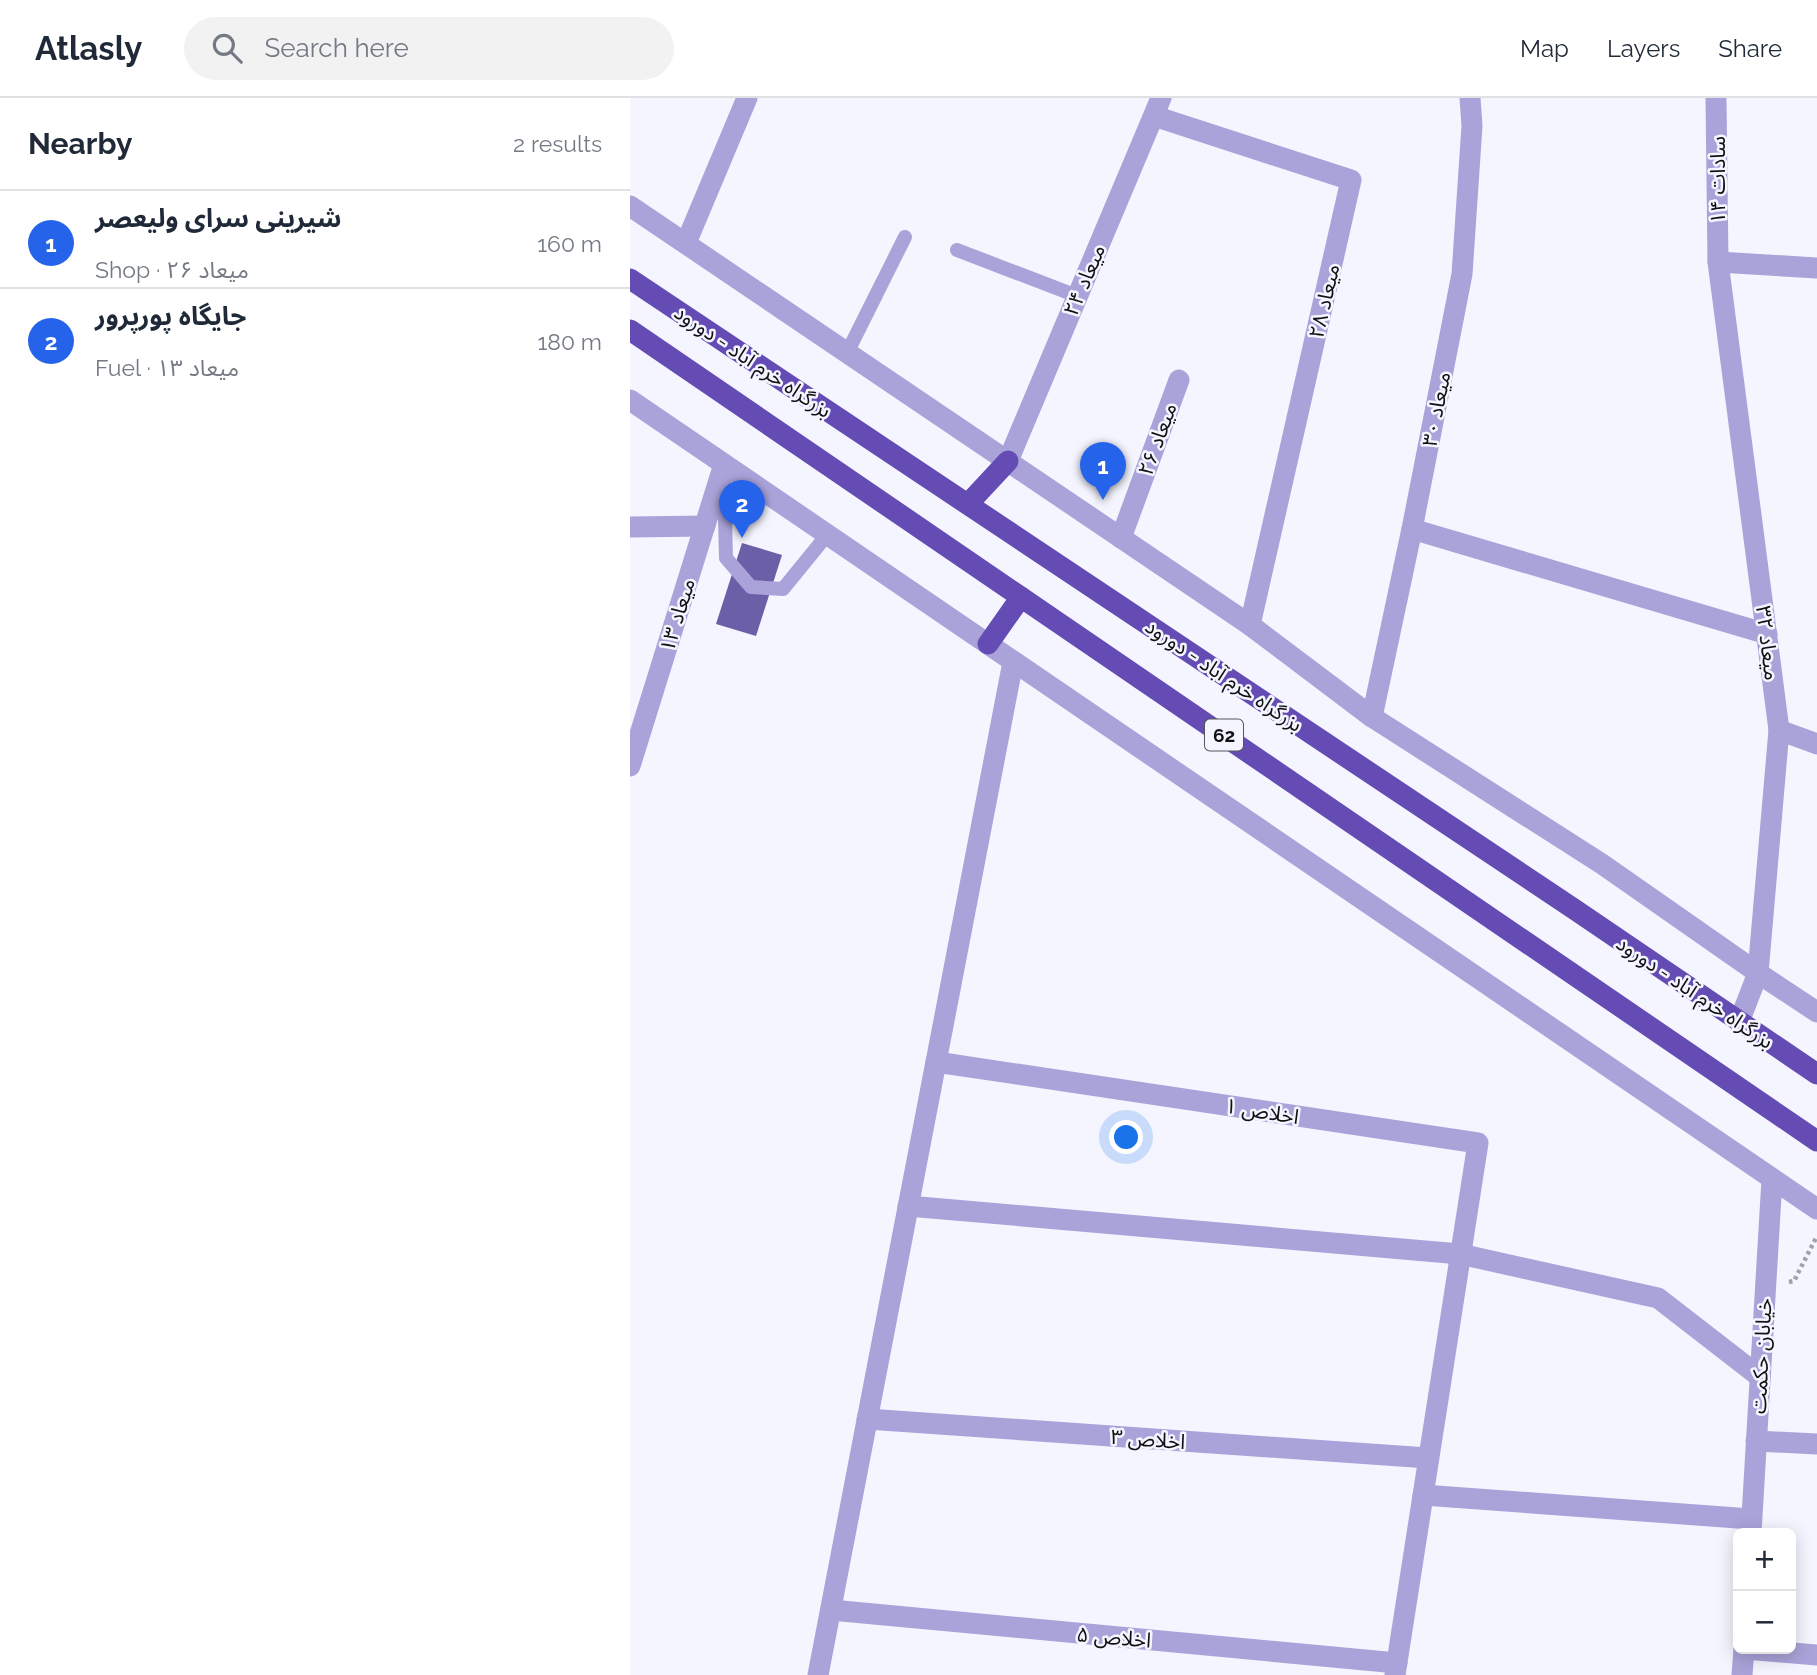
<!DOCTYPE html>
<html lang="en">
<head>
<meta charset="utf-8">
<style>
	:root { --surface:#fff; --page:#f2f2f3; --text:#1f2937; --muted:#747a83; --line:#e0e1e3; --accent:#2563eb }
	body { margin:0; font-family:Raleway,"Noto Sans Arabic",sans-serif; background:var(--page); color:var(--text) }
	.controls { position:absolute; right:21px; bottom:21px; display:grid; overflow:hidden; border-radius:10px; box-shadow:0 4px 18px #0003 }
	.controls button { width:63px; height:63px; display:grid; place-items:center; padding:0; border:0; border-bottom:2px solid var(--line); background:var(--surface); color:var(--text); font:35px sans-serif }
	.you { position:absolute; left:497px; top:1040px; width:24px; height:24px; margin:-18px; border:5px solid #fff; border-radius:50%; background:#1a73e8; box-shadow:0 0 0 10px #1a73e833 }
	.badge { display:grid; place-items:center; width:46px; height:46px; border-radius:50%; background:var(--accent); color:#fff; font-size:23px; font-weight:700 }
	.pin { position:absolute; translate:-50% -58px; filter:drop-shadow(0 2px 4px #0008) }
	.pin::after { content:''; position:absolute; top:37px; width:24px; height:21px; background:inherit; clip-path:polygon(0 0,100% 0,50% 100%) }
	.list { margin:0; padding:0; list-style:none }
	h2 { display:flex; justify-content:space-between; align-items:center; height:91px; margin:0; padding:0 28px; font-size:30px }
	h2 small { font-size:23px; font-weight:400; color:var(--muted) }
	.list li { display:grid; grid-template-columns:46px 1fr auto; gap:21px; align-items:center; box-sizing:border-box; height:98px; padding:0 28px; border-top:2px solid var(--line) }
	.list b { display:block; font-size:26px; white-space:nowrap }
	.list p { margin:0; font-size:23px; white-space:nowrap; color:var(--muted) }
	.list em { font-size:23px; font-style:normal; color:var(--muted) }
	.icon { flex:none; width:38px; height:38px; fill:none; stroke:currentColor; stroke-width:2; stroke-linecap:round; stroke-linejoin:round }
	.map { position:relative; flex:none; width:1187px; height:1577px; overflow:hidden }
	header { display:flex; align-items:center; gap:42px; box-sizing:border-box; height:98px; padding:0 35px; background:var(--surface); border-bottom:2px solid var(--line) }
	header strong { font-size:33px }
	nav { display:flex; gap:38px; margin-inline-start:auto; font-size:24px }
	.search { width:490px; height:63px; background:var(--page); display:flex; align-items:center; gap:18px; box-sizing:border-box; padding:0 24px; border-radius:38px; color:var(--muted); font-size:26px }
	main { display:flex }
	aside { flex:1; background:var(--surface) }
	.map>svg:first-child { display:block }
	.building { fill:#6b5fa7 }
	.lines { fill:none; stroke-linecap:round; stroke-linejoin:round }
	.path { stroke:#a1a1a9; stroke-width:4.5; stroke-dasharray:3.5 3.5; stroke-linecap:butt }
	.service { stroke:#a9a3d9; stroke-width:14 }
	.minor { stroke:#a9a3d9; stroke-width:21 }
	.tertiary { stroke:#a9a3d9; stroke-width:21 }
	.trunk { stroke:#644cb4; stroke-width:21 }
	.labels { text-anchor:middle; dominant-baseline:central; stroke-width:5; stroke-linejoin:round; paint-order:stroke }
	.shield { fill:#f5f5ff; stroke:#55555b; stroke-width:2 }
	.shield-label { font-size:19px; font-weight:bold; fill:#111115 }
	.street-label { font-size:21px; fill:#111115; stroke:#f5f5ff }
</style>
</head>
<body>
<header>
<strong>Atlasly</strong>
<div class="search"><svg class="icon" aria-label="search" viewBox="0 0 24 24"><circle cx="10" cy="10" r="6"/><path d="M15 15l6 6"/></svg>Search here</div>
<nav><a>Map</a><a>Layers</a><a>Share</a></nav>
</header>
<main>
<aside>
<h2>Nearby<small>2 results</small></h2>
<ul class="list">
<li><span class="badge">1</span><div><b>شیرینی سرای ولیعصر</b><p>Shop · میعاد ۲۶</p></div><em>160 m</em></li>
<li><span class="badge">2</span><div><b>جایگاه پورپرور</b><p>Fuel · میعاد ۱۳</p></div><em>180 m</em></li>
</ul>
</aside>
<div class="map">
<svg width="1187" height="1577" viewBox="0 0 1187 1577">
	<rect width="100%" height="100%" fill="#f5f5ff"/>
	<polygon class="building" points="112,445 152,457 126,538 86,526"/>
	<g class="lines">
		<polyline class="path" points="1159,1184 1164,1183 1187,1138"/>
		<g class="service">
			<polyline points="327,152 447,198"/>
			<polyline points="217,255 275,139"/>
			<polyline points="94,381 96,460 121,489 153,491 197,437"/>
		</g>
		<g class="minor">
			<polyline points="1086,0 1088,164 1149,632 1128,875 1109,924"/>
			<polyline points="524,18 721,82 620,527"/>
			<polyline points="56,145 117,0"/>
			<polyline points="1088,164 1187,170"/>
			<polyline points="378,363 531,0"/>
			<polyline points="0,429 75,428"/>
			<polyline points="782,431 1137,536"/>
			<polyline points="491,440 549,282"/>
			<polyline points="742,619 782,431 832,176 842,28 840,0"/>
			<polyline points="1149,632 1187,646"/>
			<polyline points="0,668 94,366"/>
			<polyline points="306,964 848,1045 765,1577"/>
			<polyline points="278,1108 830,1156 1028,1200 1130,1279"/>
			<polyline points="237,1321 798,1360"/>
			<polyline points="1126,1343 1187,1346"/>
			<polyline points="793,1397 1121,1421"/>
			<polyline points="201,1512 767,1565"/>
			<polyline points="1114,1551 1187,1557"/>
			<polyline points="188,1577 383,564"/>
		</g>
		<g class="tertiary">
			<polyline points="0,108 620,527 742,619 972,766 1128,875 1187,914"/>
			<polyline points="0,302 1187,1111"/>
			<polyline points="1121,1435 1142,1081"/>
			<polyline points="1112,1577 1114,1551"/>
		</g>
		<g class="trunk">
			<polyline points="0,181 944,811 1187,976"/>
			<polyline points="0,232 1187,1043"/>
			<polyline points="338,406 378,363"/>
			<polyline points="358,546 391,499"/>
		</g>
	</g>
	<g class="labels">
		<rect class="shield" x="575" y="621.5" width="38" height="31" rx="5"/>
		<g class="shield-label">
			<text x="594" y="637">62</text>
		</g>
		<g class="street-label">
			<text transform="translate(1087 82) rotate(-90)">سادات ۱۴</text>
			<text transform="translate(454 182) rotate(-67)">میعاد ۲۴</text>
			<text transform="translate(694 203) rotate(-77)">میعاد ۲۸</text>
			<text transform="translate(123 263) rotate(34)">بزرگراه خرم آباد - دورود</text>
			<text transform="translate(806 311) rotate(-79)">میعاد ۳۰</text>
			<text transform="translate(527 341) rotate(-70)">میعاد ۲۶</text>
			<text transform="translate(47 517) rotate(-73)">میعاد ۱۳</text>
			<text transform="translate(1138 545) rotate(83)">میعاد ۳۲</text>
			<text transform="translate(594 577) rotate(34)">بزرگراه خرم آباد - دورود</text>
			<text transform="translate(1065 894) rotate(34)">بزرگراه خرم آباد - دورود</text>
			<text transform="translate(632 1013) rotate(9)">اخلاص ۱</text>
			<text transform="translate(1131 1258) rotate(-87)">خیابان حکمت</text>
			<text transform="translate(518 1341) rotate(4)">اخلاص ۳</text>
			<text transform="translate(484 1539) rotate(5)">اخلاص ۵</text>
		</g>
	</g>
</svg>
<div class="controls">
<button>+</button>
<button>−</button>
</div>
<div class="you"></div>
<div class="pin badge" style="left:473px;top:402px">1</div>
<div class="pin badge" style="left:112px;top:440px">2</div>
</div>
</main>
</body>
</html>
